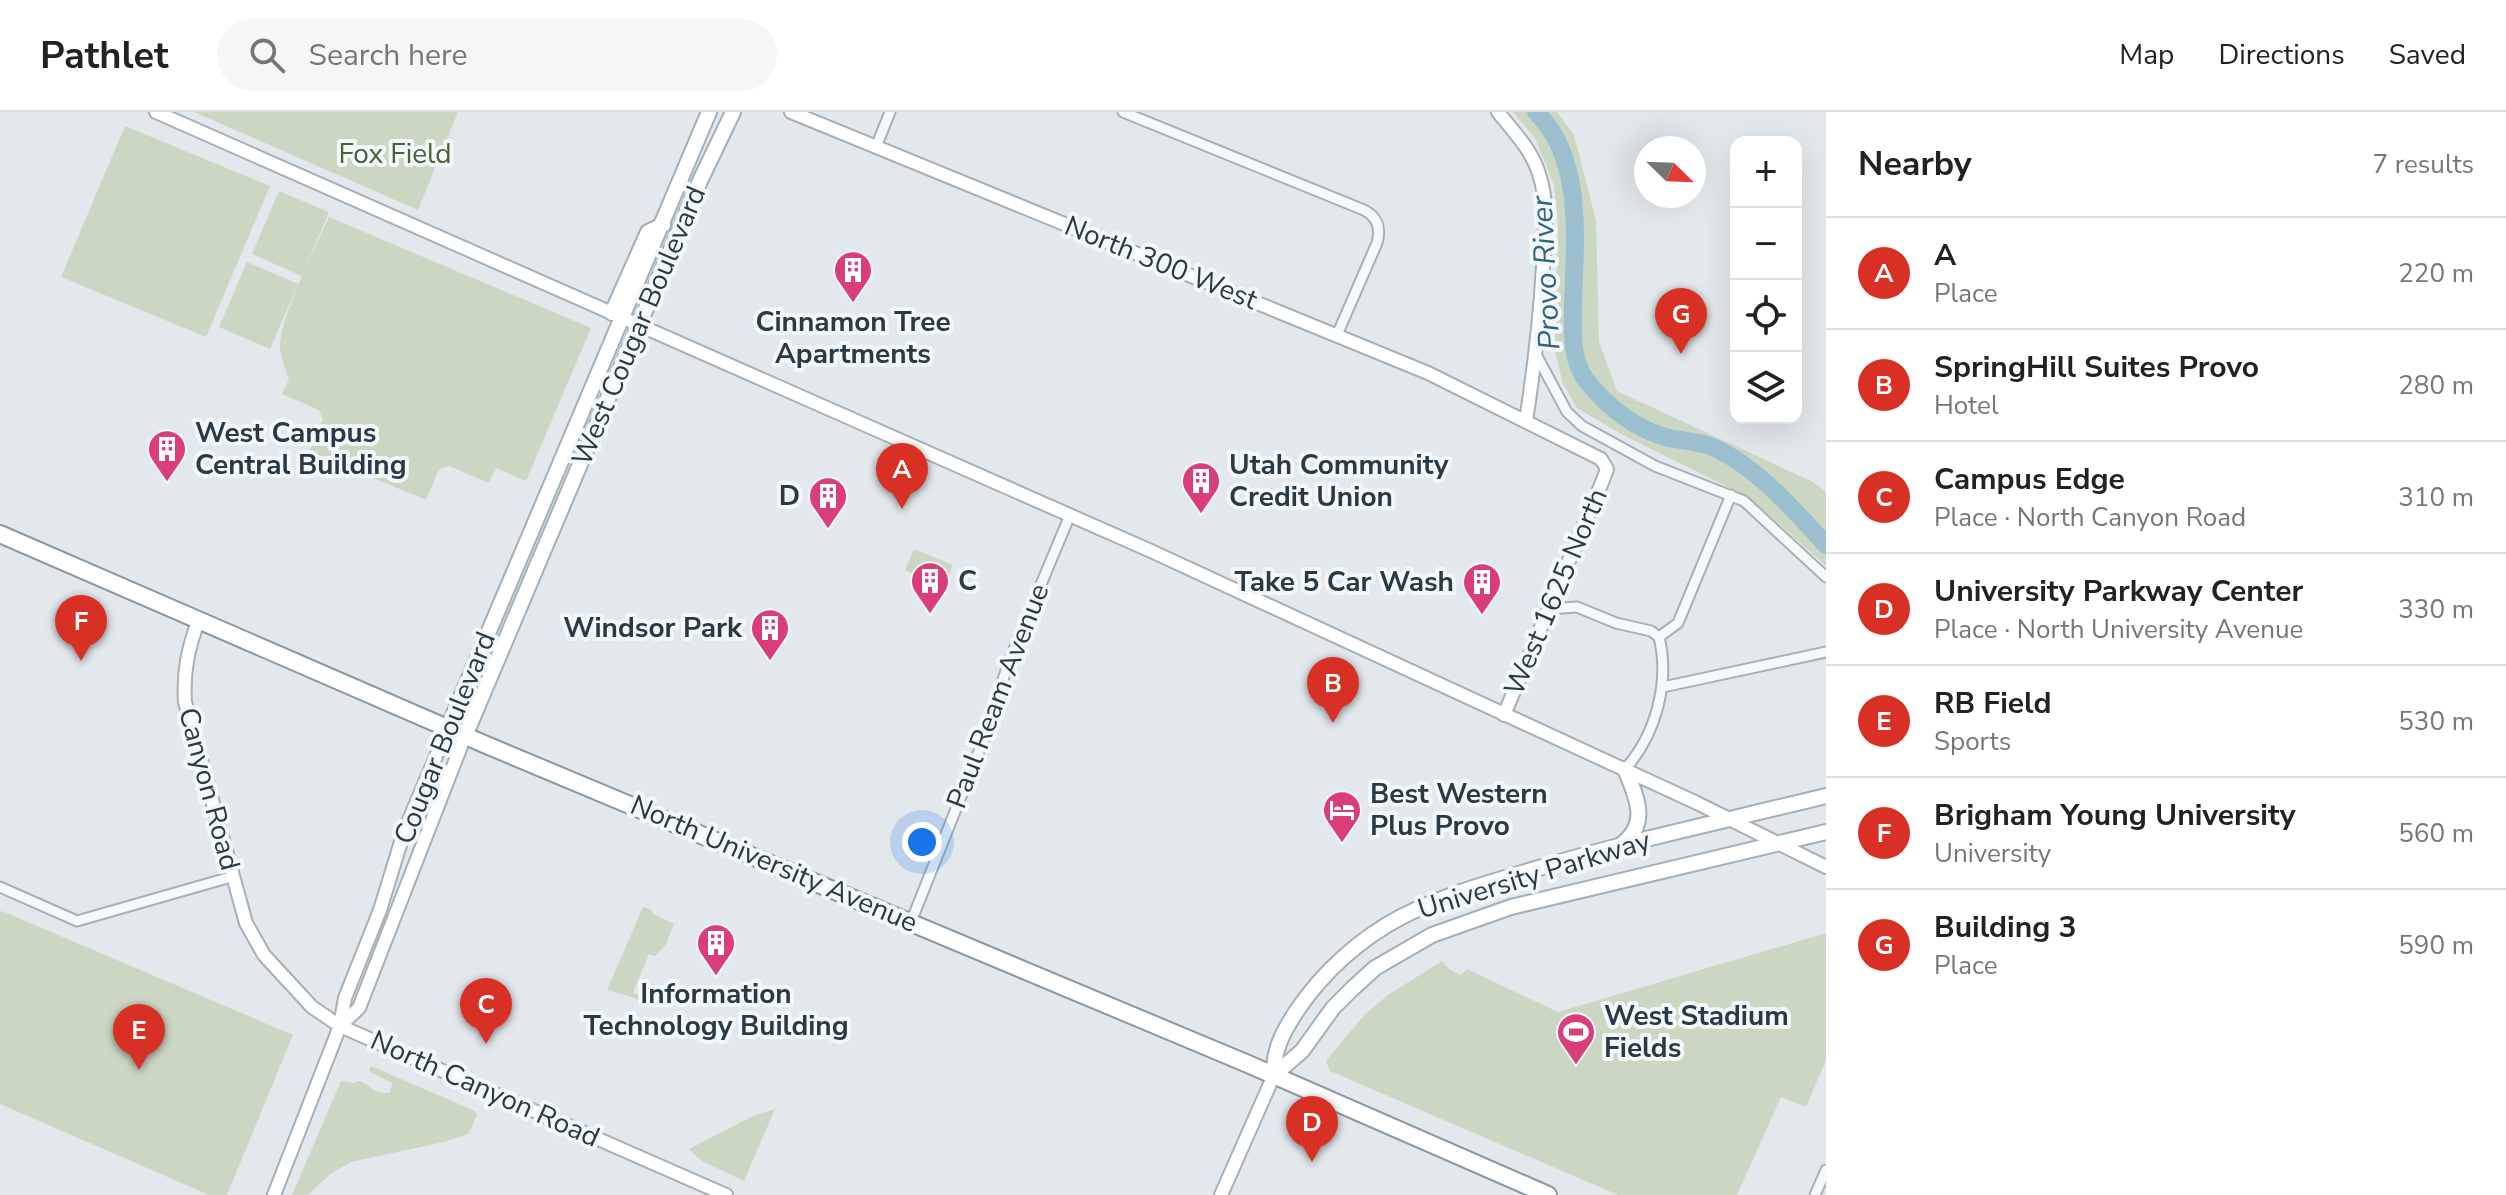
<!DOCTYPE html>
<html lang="en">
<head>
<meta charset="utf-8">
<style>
	:root { --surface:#fff; --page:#f6f6f6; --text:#222; --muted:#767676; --line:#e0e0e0; --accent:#d93025 }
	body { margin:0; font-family:"Nunito Sans",sans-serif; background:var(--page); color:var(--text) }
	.controls { position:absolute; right:24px; top:24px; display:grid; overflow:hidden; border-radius:16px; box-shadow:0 8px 32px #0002 }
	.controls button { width:72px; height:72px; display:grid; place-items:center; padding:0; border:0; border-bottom:2px solid var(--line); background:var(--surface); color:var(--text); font:40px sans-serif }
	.compass { position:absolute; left:1634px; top:24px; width:72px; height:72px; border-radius:50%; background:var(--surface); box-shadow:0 8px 32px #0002; rotate:113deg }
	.you { position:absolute; left:922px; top:730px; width:28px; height:28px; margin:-20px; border:6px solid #fff; border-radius:50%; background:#1a73e8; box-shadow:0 0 0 12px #1a73e833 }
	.badge { display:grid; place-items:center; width:52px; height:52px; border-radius:50%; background:var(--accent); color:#fff; font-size:26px; font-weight:700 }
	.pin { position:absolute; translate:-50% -66px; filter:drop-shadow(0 2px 4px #0008) }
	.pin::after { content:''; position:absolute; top:42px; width:28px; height:24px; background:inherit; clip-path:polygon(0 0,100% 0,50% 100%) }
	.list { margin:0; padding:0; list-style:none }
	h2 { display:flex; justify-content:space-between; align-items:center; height:104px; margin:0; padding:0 32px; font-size:34px }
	h2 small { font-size:26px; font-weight:400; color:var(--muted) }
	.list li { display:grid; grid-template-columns:52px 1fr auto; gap:24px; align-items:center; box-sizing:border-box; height:112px; padding:0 32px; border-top:2px solid var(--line) }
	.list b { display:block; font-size:30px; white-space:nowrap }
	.list p { margin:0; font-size:26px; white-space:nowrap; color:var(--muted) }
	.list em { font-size:26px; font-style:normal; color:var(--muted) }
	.icon { flex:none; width:44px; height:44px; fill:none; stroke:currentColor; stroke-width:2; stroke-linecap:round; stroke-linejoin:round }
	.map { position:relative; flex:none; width:1826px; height:1083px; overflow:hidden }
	header { display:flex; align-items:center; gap:48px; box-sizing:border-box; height:112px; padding:0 40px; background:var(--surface); border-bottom:2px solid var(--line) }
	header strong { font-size:38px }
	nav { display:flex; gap:44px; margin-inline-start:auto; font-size:28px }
	.search { width:560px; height:72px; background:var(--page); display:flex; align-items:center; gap:20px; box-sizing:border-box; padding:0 28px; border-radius:44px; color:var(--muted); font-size:30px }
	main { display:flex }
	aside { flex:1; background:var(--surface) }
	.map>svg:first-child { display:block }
	.green { fill:#ccd7c3 }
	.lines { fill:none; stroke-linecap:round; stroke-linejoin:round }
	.river { stroke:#9bbfcf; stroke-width:18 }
	.street-casing { stroke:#a7b0b7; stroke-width:13 }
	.secondary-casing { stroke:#a7b0b7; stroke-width:16 }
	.primary-casing { stroke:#a1b0b9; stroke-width:18 }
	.highway-casing { stroke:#8999a4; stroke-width:20 }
	.street { stroke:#f6f8fa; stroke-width:9 }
	.secondary { stroke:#fff; stroke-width:12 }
	.primary { stroke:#fff; stroke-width:14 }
	.highway { stroke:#fff; stroke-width:16 }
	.labels { text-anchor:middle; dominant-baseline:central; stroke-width:8; stroke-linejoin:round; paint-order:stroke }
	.park-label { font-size:28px; fill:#486335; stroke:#f3f7f9 }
	.street-label { font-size:28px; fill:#293a46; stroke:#f3f7f9 }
	.poi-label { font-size:28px; font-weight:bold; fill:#293a46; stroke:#f3f7f9; text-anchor:start }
	.water-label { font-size:30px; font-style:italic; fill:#2f637e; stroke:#f3f7f9 }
</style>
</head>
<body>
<header>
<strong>Pathlet</strong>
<div class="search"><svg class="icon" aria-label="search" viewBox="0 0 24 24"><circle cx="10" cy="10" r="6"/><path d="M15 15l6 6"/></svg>Search here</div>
<nav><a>Map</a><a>Directions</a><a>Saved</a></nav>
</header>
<main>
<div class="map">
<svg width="1826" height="1083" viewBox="0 0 1826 1083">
	<rect width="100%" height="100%" fill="#e3e8ec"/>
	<g class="green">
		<polygon points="194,0 458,0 418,98"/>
		<polygon points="1513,0 1557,0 1574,23 1596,108 1599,229 1617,279 1813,370 1826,380 1826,454 1750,386 1621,322 1577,296 1563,272 1555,240 1558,111 1554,73 1535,26"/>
		<polygon points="125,14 270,74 206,225 61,165"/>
		<polygon points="279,79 329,100 302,164 252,142"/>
		<path d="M329 105 591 216 526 369 496 356 489 371 449 354 439 357 426 388 309 339 323 307 319 298 282 282 289 267C285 257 281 246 280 236 279 206 316 135 329 105Z"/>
		<polygon points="247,150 298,172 270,237 219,215"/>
		<polygon points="914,437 953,453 944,475 905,458"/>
		<polygon points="643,795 651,797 653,802 674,812 665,834 655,844 649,842 633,881 663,890 662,894 607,878"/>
		<polygon points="2,799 293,923 227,1083 209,1083 0,992 0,800"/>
		<polygon points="1826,821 1826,948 1806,995 1781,985 1737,1083 1618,1083 1330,959 1326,949 1365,902 1388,883 1442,849 1450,858 1461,863 1467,857 1558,900"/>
		<path d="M371 954 475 999 477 1003 468 1022 444 1030 351 1050 330 1062 308 1083H292L341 969 354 971 360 969C370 974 378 984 390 980L392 971 369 959Z"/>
		<polygon points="775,997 744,1069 702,1049 689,1037 753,1004"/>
	</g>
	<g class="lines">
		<path class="river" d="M1536 0C1586 49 1574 133 1573 198 1573 222 1571 248 1586 268 1608 296 1635 317 1669 326 1684 329 1703 330 1717 337 1760 358 1794 398 1826 433"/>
		<defs>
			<g id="street">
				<path d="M1123 0 1364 98C1378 105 1381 117 1377 131L1337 223"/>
				<polyline points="876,35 890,0"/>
				<polyline points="1537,244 1567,300 1582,314 1655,354 1744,389 1826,465"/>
				<polyline points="1550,497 1577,495 1616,511 1651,519 1659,525"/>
				<polyline points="1663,575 1826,540"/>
				<path d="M1625 657C1656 623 1670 570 1659 525L1678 511 1731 383"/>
				<polyline points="0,775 77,809 231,765"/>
				<polyline points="911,810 985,624 1009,549 1070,403"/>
				<polyline points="1815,1083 1826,1058"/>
			</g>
			<g id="secondary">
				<polyline points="156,0 1151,439 1697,691 1826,755"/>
				<polyline points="791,0 1428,261 1601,347 1607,357 1603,368 1504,603"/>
				<path d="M1498 0C1513 19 1532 38 1539 62 1549 91 1545 124 1543 154 1540 206 1534 257 1526 309"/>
				<path d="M199 507C188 536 183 560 185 590L246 811 264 843 312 895 340 914 726 1083"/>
				<polyline points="340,914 359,896 465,624"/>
				<polyline points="274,1083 340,914 345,886 380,798 404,720 448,616"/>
				<polyline points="1221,1083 1274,963"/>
			</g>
			<g id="primary">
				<polyline points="612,201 648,120 663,113"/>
				<polyline points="448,616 709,0"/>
				<polyline points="465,624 700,69 733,0"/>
				<path d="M1622 732C1650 711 1636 684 1625 657"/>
				<path d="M1274 963C1273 937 1284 918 1298 897 1324 859 1361 826 1401 805 1442 784 1488 771 1532 758 1629 729 1728 708 1826 684"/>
				<polyline points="1274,963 1302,939 1333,896 1352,877 1375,856 1432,823 1511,795 1826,720"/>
			</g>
			<polyline id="highway" points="0,422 484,632 1248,952 1548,1083"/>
		</defs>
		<use href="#street" class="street-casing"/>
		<use href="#secondary" class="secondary-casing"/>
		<use href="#primary" class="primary-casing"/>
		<use href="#highway" class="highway-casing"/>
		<use href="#street" class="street"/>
		<use href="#secondary" class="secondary"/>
		<use href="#primary" class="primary"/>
		<use href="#highway" class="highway"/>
	</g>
	<defs>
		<symbol id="building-pin" viewBox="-11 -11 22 30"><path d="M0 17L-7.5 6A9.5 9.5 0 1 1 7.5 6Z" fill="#da3e78" stroke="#f3f7f9"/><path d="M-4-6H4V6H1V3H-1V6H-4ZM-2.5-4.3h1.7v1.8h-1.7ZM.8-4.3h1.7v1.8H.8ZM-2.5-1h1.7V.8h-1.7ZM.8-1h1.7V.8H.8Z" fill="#fff"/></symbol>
		<symbol id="hotel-pin" viewBox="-11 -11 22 30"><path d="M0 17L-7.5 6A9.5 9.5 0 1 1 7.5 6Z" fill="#da3e78" stroke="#f3f7f9"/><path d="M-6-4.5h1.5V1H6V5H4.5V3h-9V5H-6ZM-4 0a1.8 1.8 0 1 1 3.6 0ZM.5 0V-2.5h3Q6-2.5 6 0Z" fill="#fff"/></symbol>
		<symbol id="stadium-pin" viewBox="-11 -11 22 30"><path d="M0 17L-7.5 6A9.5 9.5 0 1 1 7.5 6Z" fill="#da3e78" stroke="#f3f7f9"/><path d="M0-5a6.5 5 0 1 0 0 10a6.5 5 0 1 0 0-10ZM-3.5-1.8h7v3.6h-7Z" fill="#fff"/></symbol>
	</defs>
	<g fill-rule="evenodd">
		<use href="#building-pin" x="831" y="136" width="44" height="60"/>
		<use href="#building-pin" x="145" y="315" width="44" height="60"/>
		<use href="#building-pin" x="1179" y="347" width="44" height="60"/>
		<use href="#building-pin" x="806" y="362" width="44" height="60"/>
		<use href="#building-pin" x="908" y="447" width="44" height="60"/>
		<use href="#building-pin" x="1460" y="448" width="44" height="60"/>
		<use href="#building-pin" x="748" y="494" width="44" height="60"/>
		<use href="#hotel-pin" x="1320" y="676" width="44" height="60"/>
		<use href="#building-pin" x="694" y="809" width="44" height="60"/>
		<use href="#stadium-pin" x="1554" y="898" width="44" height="60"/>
	</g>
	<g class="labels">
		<g class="park-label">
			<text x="395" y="42">Fox Field</text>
		</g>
		<g class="street-label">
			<text transform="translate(1161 151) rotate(22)">North 300 West</text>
			<text transform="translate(639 214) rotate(-67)">West Cougar Boulevard</text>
			<text transform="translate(1556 480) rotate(-67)">West 1625 North</text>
			<text transform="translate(998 584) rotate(-69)">Paul Ream Avenue</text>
			<text transform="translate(445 626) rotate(-68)">Cougar Boulevard</text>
			<text transform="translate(209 677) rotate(75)">Canyon Road</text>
			<text transform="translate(774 752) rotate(23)">North University Avenue</text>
			<text transform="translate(1534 763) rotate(-17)">University Parkway</text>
			<text transform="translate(485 977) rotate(24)">North Canyon Road</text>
		</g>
		<g class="poi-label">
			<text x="853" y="210" text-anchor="middle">Cinnamon Tree<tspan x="853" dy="32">Apartments</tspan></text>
			<text x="195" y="321">West Campus<tspan x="195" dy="32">Central Building</tspan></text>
			<text x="1229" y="353">Utah Community<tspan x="1229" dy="32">Credit Union</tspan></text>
			<text x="800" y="384" text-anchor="end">D</text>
			<text x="958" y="469">C</text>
			<text x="1454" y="470" text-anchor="end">Take 5 Car Wash</text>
			<text x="742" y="516" text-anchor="end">Windsor Park</text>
			<text x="1370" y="682">Best Western<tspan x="1370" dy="32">Plus Provo</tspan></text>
			<text x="716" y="882" text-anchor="middle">Information<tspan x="716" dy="32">Technology Building</tspan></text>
			<text x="1604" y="904">West Stadium<tspan x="1604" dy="32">Fields</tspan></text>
		</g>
		<g class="water-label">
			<text transform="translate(1546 161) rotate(-93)">Provo River</text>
		</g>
	</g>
</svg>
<div class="controls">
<button>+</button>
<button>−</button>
<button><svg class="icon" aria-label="locate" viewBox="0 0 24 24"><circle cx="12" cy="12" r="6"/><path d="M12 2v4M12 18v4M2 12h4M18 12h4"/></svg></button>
<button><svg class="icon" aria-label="layers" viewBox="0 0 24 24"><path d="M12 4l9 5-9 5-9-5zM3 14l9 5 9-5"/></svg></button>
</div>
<svg class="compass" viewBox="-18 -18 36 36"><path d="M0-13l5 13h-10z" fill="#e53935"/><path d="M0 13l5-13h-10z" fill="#767676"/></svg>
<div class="you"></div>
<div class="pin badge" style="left:902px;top:397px">A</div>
<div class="pin badge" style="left:1333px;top:611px">B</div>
<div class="pin badge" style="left:486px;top:932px">C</div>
<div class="pin badge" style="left:1312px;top:1050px">D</div>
<div class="pin badge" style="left:139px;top:958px">E</div>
<div class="pin badge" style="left:81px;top:549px">F</div>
<div class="pin badge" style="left:1681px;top:242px">G</div>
</div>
<aside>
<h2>Nearby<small>7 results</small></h2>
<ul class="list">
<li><span class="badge">A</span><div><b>A</b><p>Place</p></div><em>220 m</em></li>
<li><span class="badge">B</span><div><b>SpringHill Suites Provo</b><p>Hotel</p></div><em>280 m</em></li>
<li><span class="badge">C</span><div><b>Campus Edge</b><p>Place · North Canyon Road</p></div><em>310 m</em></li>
<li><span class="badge">D</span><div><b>University Parkway Center</b><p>Place · North University Avenue</p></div><em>330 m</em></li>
<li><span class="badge">E</span><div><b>RB Field</b><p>Sports</p></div><em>530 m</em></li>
<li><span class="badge">F</span><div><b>Brigham Young University</b><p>University</p></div><em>560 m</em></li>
<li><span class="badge">G</span><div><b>Building 3</b><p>Place</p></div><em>590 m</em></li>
</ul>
</aside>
</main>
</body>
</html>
